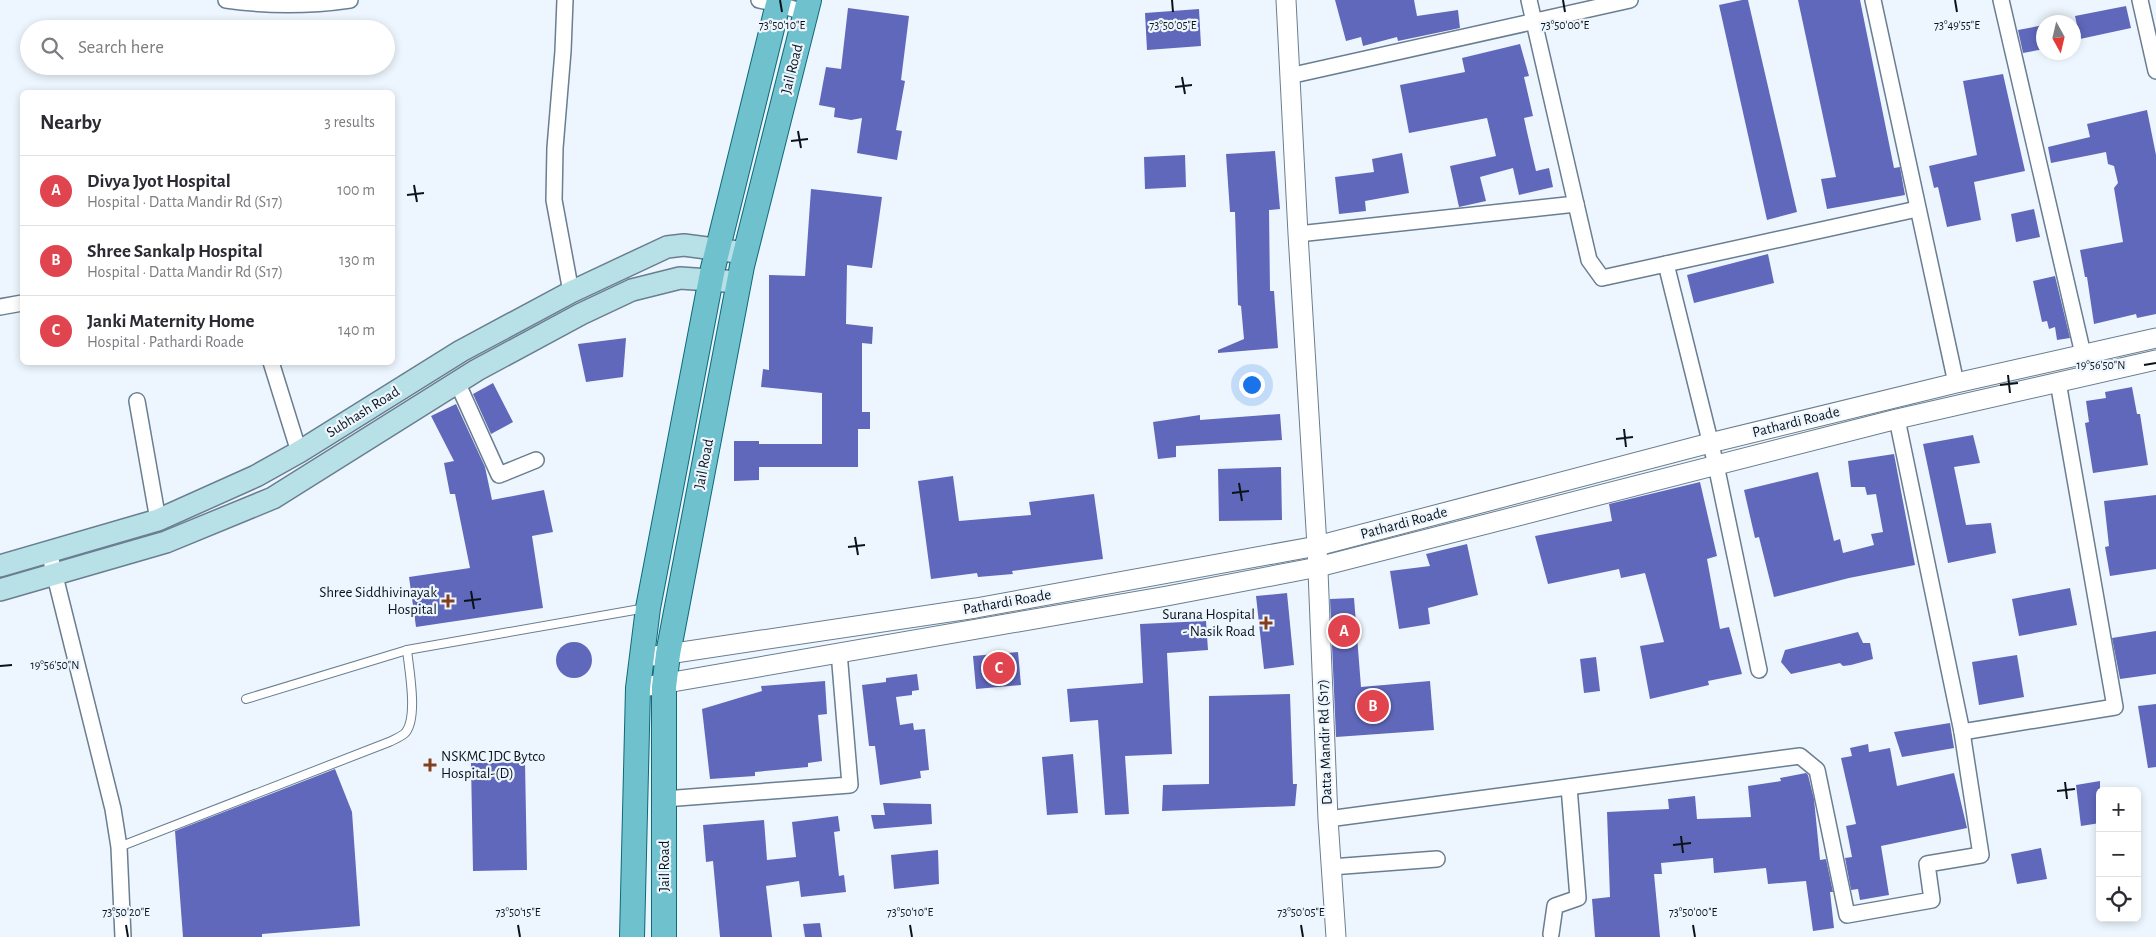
<!DOCTYPE html>
<html lang="en">
<head>
<meta charset="utf-8">
<style>
	:root { --surface:#fff; --page:#f2f2f3; --text:#2b2b33; --muted:#7c7c81; --line:#e1e1e2; --accent:#853e1c }
	body { margin:0; font-family:"Alegreya Sans",sans-serif; background:var(--page); color:var(--text) }
	.controls { position:absolute; right:15px; bottom:15px; display:grid; overflow:hidden; border-radius:8px; box-shadow:0 2px 8px #0003 }
	.controls button { width:45px; height:45px; display:grid; place-items:center; padding:0; border:0; border-bottom:1px solid var(--line); background:var(--surface); color:var(--text); font:25px sans-serif }
	.compass { position:absolute; left:2036px; top:15px; width:45px; height:45px; border-radius:50%; background:var(--surface); box-shadow:0 2px 8px #0003; rotate:172deg }
	.you { position:absolute; left:1251px; top:384px; width:18px; height:18px; margin:-12px; border:4px solid #fff; border-radius:50%; background:#1a73e8; box-shadow:0 0 0 8px #1a73e833 }
	.badge { display:grid; place-items:center; width:32px; height:32px; border-radius:50%; background:var(--accent); color:#fff; font-size:16px; font-weight:700 }
	.pin { position:absolute; translate:-50% -50%; border:2px solid #fff; box-shadow:0 1px 5px #0006 }
	.list { margin:0; padding:0; list-style:none }
	h2 { display:flex; justify-content:space-between; align-items:center; height:65px; margin:0; padding:0 20px; font-size:21px }
	h2 small { font-size:16px; font-weight:400; color:var(--muted) }
	.list li { display:grid; grid-template-columns:32px 1fr auto; gap:15px; align-items:center; box-sizing:border-box; height:70px; padding:0 20px; border-top:1px solid var(--line) }
	.list b { display:block; font-size:19px; white-space:nowrap }
	.list p { margin:0; font-size:16px; white-space:nowrap; color:var(--muted) }
	.list em { font-size:16px; font-style:normal; color:var(--muted) }
	.icon { flex:none; width:28px; height:28px; fill:none; stroke:currentColor; stroke-width:2; stroke-linecap:round; stroke-linejoin:round }
	.map { position:relative; flex:none; width:2156px; height:937px; overflow:hidden }
	.search { position:absolute; background:var(--surface); box-shadow:0 2px 8px #0003; left:20px; top:20px; width:375px; height:55px; display:flex; align-items:center; gap:12px; box-sizing:border-box; padding:0 18px; border-radius:28px; color:var(--muted); font-size:19px }
	.panel { position:absolute; background:var(--surface); box-shadow:0 2px 8px #0003; left:20px; top:90px; width:375px; height:275px; border-radius:8px }
	.map>svg:first-child { display:block }
	.building { fill:#6068bb }
	.lines { fill:none; stroke-linecap:round; stroke-linejoin:round }
	.service-casing { stroke:#697e90; stroke-width:10 }
	.minor-casing { stroke:#697e90; stroke-width:18 }
	.tertiary-casing { stroke:#697e90; stroke-width:21 }
	.secondary-casing { stroke:#697e90; stroke-width:24 }
	.primary-casing { stroke:#0e697a; stroke-width:26 }
	.service { stroke:#fff; stroke-width:8 }
	.minor { stroke:#fff; stroke-width:15 }
	.tertiary { stroke:#fff; stroke-width:19 }
	.secondary { stroke:#b7e0e7; stroke-width:21 }
	.primary { stroke:#70c1ce; stroke-width:24 }
	.ticks { fill:none; stroke:#0b131a; stroke-width:2 }
	.poi-dot { fill:#853e1c; stroke:#edf6fe; stroke-width:2 }
	.labels { text-anchor:middle; dominant-baseline:central; stroke-width:4.5; stroke-linejoin:round; paint-order:stroke }
	.street-label { font-size:15px; fill:#0b131a; stroke:#edf6fe }
	.poi-label { font-size:15px; fill:#0b131a; stroke:#edf6fe; text-anchor:end }
	.ticks-label { font-size:12px; text-anchor:middle; fill:#0b131a; stroke:#edf6fe; stroke-width:4.5; stroke-linejoin:round; paint-order:stroke }
</style>
</head>
<body>
<div class="map">
<svg width="2156" height="937" viewBox="0 0 2156 937">
	<rect width="100%" height="100%" fill="#edf6fe"/>
	<g class="building">
		<polygon points="1335,0 1414,0 1417,16 1458,10 1460,28 1398,41 1397,37 1363,46 1361,37 1346,41"/>
		<polygon points="1742,0 1748,0 1797,212 1767,220 1719,5"/>
		<polygon points="1798,0 1860,0 1894,168 1900,167 1905,195 1827,209 1821,179 1836,177"/>
		<polygon points="2126,6 2131,28 2080,39 2075,16"/>
		<polygon points="848,8 909,16 901,80 905,81 896,130 902,131 897,160 857,153 862,118 851,120 834,117 835,108 819,105 826,67 841,69"/>
		<polygon points="1199,9 1201,46 1147,50 1145,13"/>
		<polygon points="2044,25 2044,49 2023,53 2018,30"/>
		<polygon points="1520,44 1529,76 1524,77 1533,116 1524,118 1527,132 1536,171 1549,168 1553,187 1519,195 1513,168 1480,177 1486,201 1459,207 1450,166 1496,156 1487,118 1409,133 1400,85 1465,72 1462,58"/>
		<polygon points="2003,74 2025,171 1974,182 1981,220 1947,227 1938,187 1934,188 1929,166 1977,155 1963,81"/>
		<polygon points="2147,110 2156,155 2156,314 2137,318 2136,314 2094,324 2087,277 2085,277 2080,250 2123,242 2114,188 2118,183 2114,166 2108,164 2106,152 2051,163 2048,147 2090,137 2087,124"/>
		<polygon points="1275,151 1280,209 1269,210 1270,291 1274,291 1278,348 1218,353 1218,350 1244,339 1241,306 1238,305 1235,212 1230,212 1226,154"/>
		<polygon points="1402,153 1409,193 1365,201 1366,211 1339,214 1335,177 1374,172 1372,159"/>
		<polygon points="1185,155 1186,187 1145,189 1144,157"/>
		<polygon points="811,189 882,197 872,268 847,265 846,324 873,327 872,344 862,343 862,412 870,412 870,429 858,429 858,467 759,467 759,480 734,481 734,441 759,441 759,444 822,444 822,393 761,387 763,369 769,370 769,275 805,276"/>
		<polygon points="2034,209 2040,237 2016,242 2011,214"/>
		<polygon points="1768,254 1774,283 1694,303 1687,275"/>
		<polygon points="2055,276 2070,338 2057,340 2055,327 2049,329 2047,321 2042,322 2033,281"/>
		<polygon points="626,338 623,377 586,382 578,344"/>
		<polygon points="493,383 513,422 491,434 473,394"/>
		<polygon points="2132,387 2137,414 2140,414 2148,465 2093,473 2085,423 2089,422 2086,401 2106,398 2105,392"/>
		<polygon points="456,404 485,467 492,500 544,490 553,532 532,536 543,608 416,627 409,577 470,568 455,494 450,494 444,463 454,461 431,416"/>
		<polygon points="1280,414 1282,440 1176,446 1176,457 1158,459 1153,422 1200,415 1200,420"/>
		<polygon points="1973,435 1980,463 1954,467 1966,525 1991,523 1996,553 1948,563 1923,444"/>
		<polygon points="1894,454 1915,565 1849,578 1774,597 1759,537 1755,538 1744,490 1818,472 1834,541 1840,539 1843,553 1874,545 1871,534 1883,532 1876,494 1867,495 1865,487 1851,487 1848,461"/>
		<polygon points="1281,467 1282,520 1219,521 1218,469"/>
		<polygon points="953,476 959,521 1031,515 1029,502 1094,494 1103,559 1012,571 1013,574 978,577 977,573 931,579 918,481"/>
		<polygon points="1700,482 1717,556 1707,559 1720,629 1729,627 1742,674 1708,681 1709,685 1650,699 1640,646 1664,642 1645,573 1621,578 1619,569 1548,584 1535,536 1612,521 1609,504"/>
		<polygon points="2156,495 2156,569 2110,576 2105,547 2109,546 2104,501"/>
		<polygon points="1467,544 1478,595 1428,608 1430,624 1399,629 1390,571 1430,566 1426,554"/>
		<polygon points="2070,588 2077,625 2019,636 2012,599"/>
		<polygon points="1287,593 1294,665 1264,669 1256,596"/>
		<polygon points="1354,598 1361,687 1430,681 1434,730 1336,737 1330,599"/>
		<polygon points="1206,621 1208,650 1167,653 1172,754 1125,756 1129,814 1105,815 1098,720 1070,722 1067,689 1143,683 1140,624"/>
		<polygon points="2156,631 2156,674 2120,679 2112,638"/>
		<polygon points="1858,632 1863,643 1870,643 1873,659 1851,665 1843,666 1840,663 1791,674 1781,662 1785,650"/>
		<circle cx="574" cy="660" r="18"/>
		<polygon points="1018,652 1021,685 976,689 973,656"/>
		<polygon points="2017,655 2024,697 1979,705 1972,662"/>
		<polygon points="1596,657 1600,691 1584,693 1580,659"/>
		<polygon points="917,674 919,690 912,691 912,695 896,697 900,725 913,723 914,730 925,729 929,770 920,771 921,778 880,785 875,746 869,746 862,685 886,682 886,678"/>
		<polygon points="825,681 827,714 818,715 822,761 808,763 808,767 755,772 755,776 710,779 702,709 762,691 761,686"/>
		<polygon points="1290,694 1293,784 1297,784 1295,806 1162,811 1163,785 1209,784 1209,696"/>
		<polygon points="2156,704 2156,767 2148,768 2138,706"/>
		<polygon points="1950,723 1954,748 1902,757 1894,732"/>
		<polygon points="1868,744 1869,752 1890,748 1897,786 1954,773 1967,828 1881,846 1889,895 1860,900 1858,889 1851,890 1845,858 1852,857 1846,826 1856,824 1841,758 1852,756 1850,748"/>
		<polygon points="1073,754 1078,813 1047,815 1042,757"/>
		<polygon points="525,762 527,870 473,871 471,763"/>
		<polygon points="335,769 352,812 360,926 262,934 262,937 183,937 175,831"/>
		<polygon points="1806,773 1808,775 1814,799 1820,860 1826,859 1833,892 1830,892 1834,928 1813,931 1806,881 1768,884 1766,868 1714,873 1713,858 1661,863 1662,874 1654,874 1660,937 1595,937 1592,899 1610,897 1607,812 1669,809 1668,799 1695,796 1697,819 1751,817 1748,786 1781,781 1780,778"/>
		<polygon points="2100,781 2100,823 2081,826 2076,785"/>
		<polygon points="883,803 931,804 932,824 874,829 871,815 885,815"/>
		<polygon points="838,816 840,831 834,832 839,876 844,875 846,892 801,897 799,881 766,886 772,937 720,937 713,861 706,862 703,825 764,820 767,860 796,857 792,822"/>
		<polygon points="2041,848 2047,879 2017,884 2011,854"/>
		<polygon points="938,850 939,884 894,889 891,855"/>
		<polygon points="820,923 822,937 805,937 803,924"/>
	</g>
	<g class="lines">
		<defs>
			<g id="service">
				<polyline points="246,699 407,650 646,608"/>
				<path d="M119 847 389 742C395 739 403 736 406 732 418 716 409 669 407 650"/>
			</g>
			<g id="minor">
				<path d="M226 0C267 6 309 6 350 0"/>
				<polyline points="565,0 563,51 555,148 554,200 571,292"/>
				<polyline points="759,0 778,4 806,13"/>
				<polyline points="1873,0 1956,383"/>
				<polyline points="2001,0 2083,354"/>
				<polyline points="2140,0 2156,71"/>
				<polyline points="1289,76 1630,0"/>
				<polyline points="1576,204 1589,260 1602,278 1917,209"/>
				<polyline points="1298,234 1576,204 1529,0"/>
				<polyline points="1666,264 1716,465 1759,670"/>
				<polyline points="0,307 22,303"/>
				<polyline points="271,362 299,452"/>
				<polyline points="457,382 499,475 536,460"/>
				<polyline points="137,401 158,520"/>
				<polyline points="49,552 113,809 119,847 123,937"/>
				<polyline points="1962,732 2115,707 2058,382"/>
				<polyline points="664,799 850,785 839,652"/>
				<polyline points="1328,819 1800,756 1817,770 1847,915 1932,900 1927,864 1981,855 1962,732 1897,419"/>
				<polyline points="1331,867 1437,859"/>
				<polyline points="1551,934 1555,906 1578,898 1569,787"/>
			</g>
			<g id="tertiary">
				<polyline points="1286,0 1298,234 1317,546 1328,819 1336,937"/>
				<polyline points="655,656 976,608 1317,546 1710,443 1956,383 2156,338"/>
				<polyline points="638,688 1167,596 1318,567 1897,419 2156,360"/>
			</g>
			<g id="secondary">
				<polyline points="0,566 158,520 256,476 299,452 461,351 571,292 667,247 684,245 745,253"/>
				<polyline points="0,590 166,542 273,498 477,370 581,314 632,290 680,278 739,282"/>
			</g>
			<g id="primary">
				<polyline points="632,937 638,688 648,608 713,268 779,0"/>
				<polyline points="664,937 664,687 668,654 742,266 809,0"/>
			</g>
		</defs>
		<use href="#service" class="service-casing"/>
		<use href="#minor" class="minor-casing"/>
		<use href="#tertiary" class="tertiary-casing"/>
		<use href="#secondary" class="secondary-casing"/>
		<use href="#primary" class="primary-casing"/>
		<use href="#service" class="service"/>
		<use href="#minor" class="minor"/>
		<use href="#tertiary" class="tertiary"/>
		<use href="#secondary" class="secondary"/>
		<use href="#primary" class="primary"/>
	</g>
	<path class="ticks" d="M780 0 782 12M1172 0 1173 12M1563 0 1565 12M1955 0 1957 12M1182 77 1185 94M1175 87 1192 85M798 131 801 148M791 141 808 139M414 185 417 202M407 195 424 193M2144 365 2156 363M2008 375 2010 393M2000 385 2018 383M1624 429 1626 447M1616 439 1633 437M1239 483 1242 501M1232 493 1249 491M855 537 858 555M848 547 865 545M471 591 474 609M464 601 481 599M0 666 12 665M2065 782 2067 799M2057 791 2075 789M1681 836 1683 853M1673 845 1691 843M126 925 128 937M518 925 520 937M910 925 912 937M1301 925 1303 937M1693 925 1695 937"/>
	<g class="poi-dot">
		<path d="M445.5 593.5h5v5h5v5h-5v5h-5v-5h-5v-5h5z"/>
		<path d="M1263.5 615.5h5v5h5v5h-5v5h-5v-5h-5v-5h5z"/>
		<path d="M427.5 757.5h5v5h5v5h-5v5h-5v-5h-5v-5h5z"/>
	</g>
	<g class="labels">
		<g class="street-label">
			<text transform="translate(792 69) rotate(-76)">Jail Road</text>
			<text transform="translate(363 412) rotate(-32)">Subhash Road</text>
			<text transform="translate(1796 422) rotate(-14)">Pathardi Roade</text>
			<text transform="translate(704 464) rotate(-79)">Jail Road</text>
			<text transform="translate(1404 523) rotate(-15)">Pathardi Roade</text>
			<text transform="translate(1007 602) rotate(-10)">Pathardi Roade</text>
			<text transform="translate(1325 742) rotate(-92)">Datta Mandir Rd (S17)</text>
			<text transform="translate(664 866) rotate(-90)">Jail Road</text>
		</g>
		<g class="poi-label">
			<text x="437" y="592">Shree Siddhivinayak<tspan x="437" dy="17">Hospital</tspan></text>
			<text x="1255" y="614">Surana Hospital<tspan x="1255" dy="17">- Nasik Road</tspan></text>
			<text x="441" y="756" text-anchor="start">NSKMC JDC Bytco<tspan x="441" dy="17">Hospital-(D)</tspan></text>
		</g>
	</g>
	<g class="ticks-label">
		<text x="782" y="29">73°50'10"E</text>
		<text x="1173" y="29">73°50'05"E</text>
		<text x="1565" y="29">73°50'00"E</text>
		<text x="1957" y="29">73°49'55"E</text>
		<text x="2101" y="369">19°56'50"N</text>
		<text x="55" y="669">19°56'50"N</text>
		<text x="126" y="916">73°50'20"E</text>
		<text x="518" y="916">73°50'15"E</text>
		<text x="910" y="916">73°50'10"E</text>
		<text x="1301" y="916">73°50'05"E</text>
		<text x="1693" y="916">73°50'00"E</text>
	</g>
</svg>
<div class="controls">
<button>+</button>
<button>−</button>
<button><svg class="icon" aria-label="locate" viewBox="0 0 24 24"><circle cx="12" cy="12" r="6"/><path d="M12 2v4M12 18v4M2 12h4M18 12h4"/></svg></button>
</div>
<svg class="compass" viewBox="-18 -18 36 36"><path d="M0-13l5 13h-10z" fill="#e53935"/><path d="M0 13l5-13h-10z" fill="#7c7c81"/></svg>
<div class="you"></div>
<div class="pin badge" style="left:1344px;top:631px;background:#e0444e">A</div>
<div class="pin badge" style="left:1373px;top:706px;background:#e0444e">B</div>
<div class="pin badge" style="left:999px;top:668px;background:#e0444e">C</div>
<div class="search"><svg class="icon" aria-label="search" viewBox="0 0 24 24"><circle cx="10" cy="10" r="6"/><path d="M15 15l6 6"/></svg>Search here</div>
<section class="panel">
<h2>Nearby<small>3 results</small></h2>
<ul class="list">
<li><span class="badge" style="background:#e0444e">A</span><div><b>Divya Jyot Hospital</b><p>Hospital · Datta Mandir Rd (S17)</p></div><em>100 m</em></li>
<li><span class="badge" style="background:#e0444e">B</span><div><b>Shree Sankalp Hospital</b><p>Hospital · Datta Mandir Rd (S17)</p></div><em>130 m</em></li>
<li><span class="badge" style="background:#e0444e">C</span><div><b>Janki Maternity Home</b><p>Hospital · Pathardi Roade</p></div><em>140 m</em></li>
</ul>
</section>
</div>
</body>
</html>
